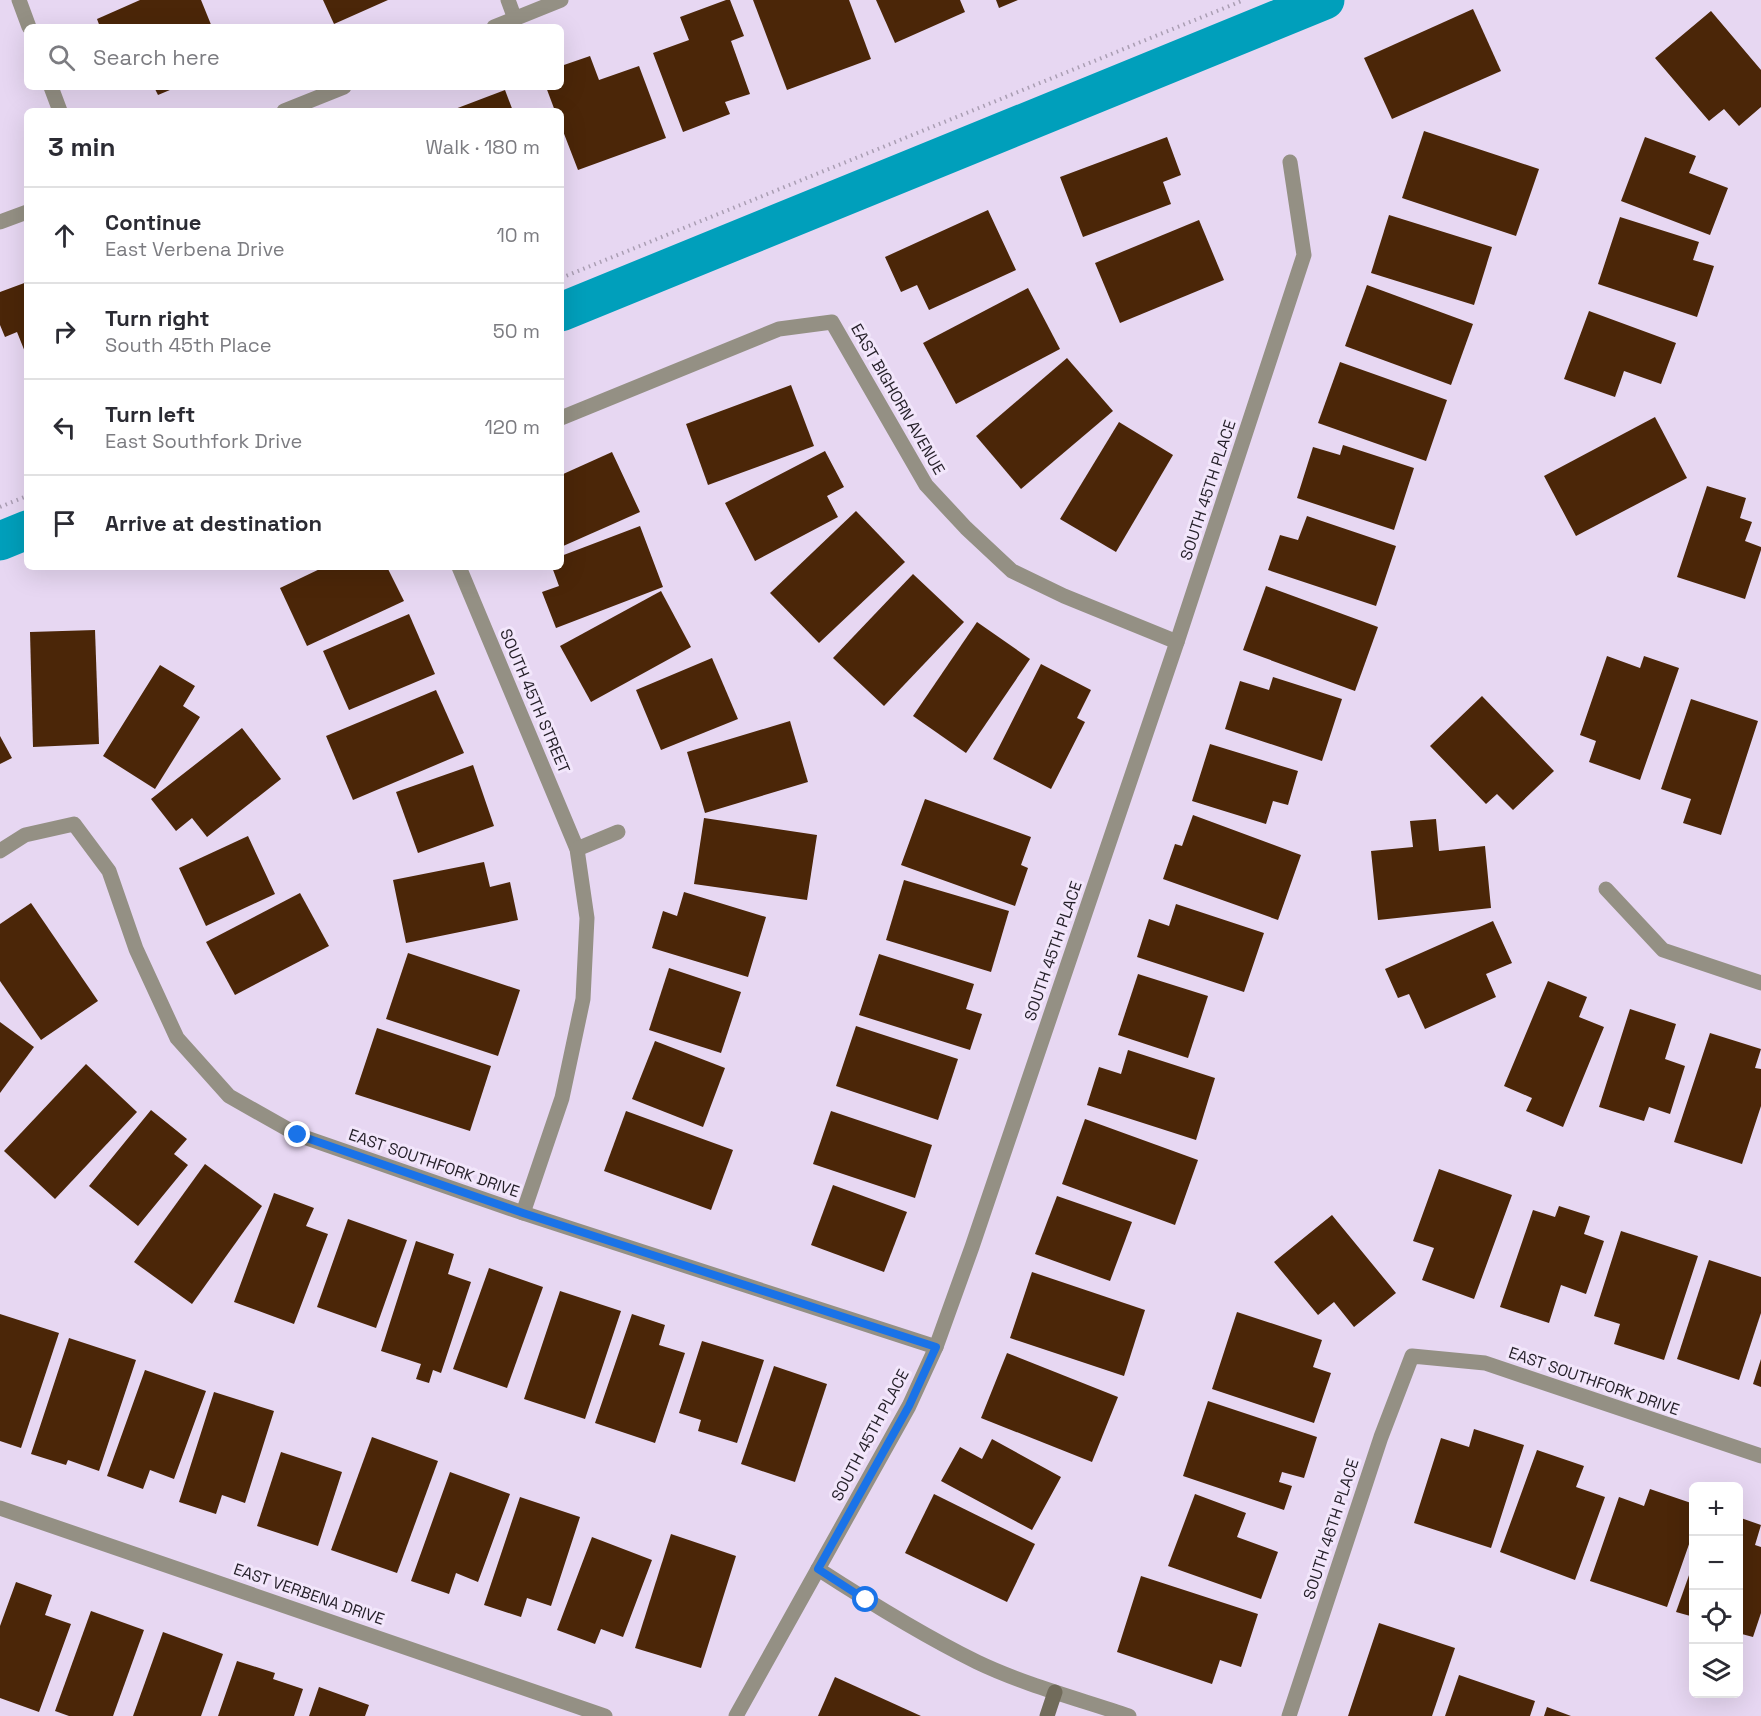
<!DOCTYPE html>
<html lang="en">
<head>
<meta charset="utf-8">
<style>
	:root { --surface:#fff; --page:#f2f2f3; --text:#2b2b33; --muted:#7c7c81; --line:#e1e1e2 }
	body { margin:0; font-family:"Space Grotesk",sans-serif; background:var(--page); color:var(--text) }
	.controls { position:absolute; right:18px; bottom:18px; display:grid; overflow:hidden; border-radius:9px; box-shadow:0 6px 24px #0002 }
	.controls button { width:54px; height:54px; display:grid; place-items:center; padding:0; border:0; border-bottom:2px solid var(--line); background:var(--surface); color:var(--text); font:30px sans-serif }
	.stop { position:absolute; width:18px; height:18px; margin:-14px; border:4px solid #1a73e8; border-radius:50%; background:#fff }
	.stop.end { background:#1a73e8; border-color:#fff; box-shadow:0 2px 6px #0008 }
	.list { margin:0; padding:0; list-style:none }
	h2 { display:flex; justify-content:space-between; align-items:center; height:78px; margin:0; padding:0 24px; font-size:26px }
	h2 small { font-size:20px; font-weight:400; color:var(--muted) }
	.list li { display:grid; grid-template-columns:39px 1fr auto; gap:18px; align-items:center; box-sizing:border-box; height:96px; padding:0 24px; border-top:2px solid var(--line) }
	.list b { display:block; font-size:22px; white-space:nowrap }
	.list p { margin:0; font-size:20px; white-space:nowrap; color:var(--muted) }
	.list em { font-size:20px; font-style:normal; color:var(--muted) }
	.icon { flex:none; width:33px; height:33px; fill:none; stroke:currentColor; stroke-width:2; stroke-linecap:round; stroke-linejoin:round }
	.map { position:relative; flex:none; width:1761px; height:1716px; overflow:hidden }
	.search { position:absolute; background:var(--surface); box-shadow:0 6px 24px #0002; left:24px; top:24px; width:540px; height:66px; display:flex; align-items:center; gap:15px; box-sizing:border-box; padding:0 21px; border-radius:9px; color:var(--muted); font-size:22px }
	.panel { position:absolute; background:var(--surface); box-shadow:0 6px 24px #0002; left:24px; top:108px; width:540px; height:462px; border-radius:9px }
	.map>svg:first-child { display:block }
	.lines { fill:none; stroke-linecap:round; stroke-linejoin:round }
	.canal { stroke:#009fbb; stroke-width:39 }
	.building { fill:#4b2608 }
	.path { stroke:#aa9eb3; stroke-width:4; stroke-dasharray:1.5 4.5; stroke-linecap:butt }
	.street { stroke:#949084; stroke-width:15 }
	.secondary { stroke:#716b5a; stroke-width:15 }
	.route { stroke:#1a73e8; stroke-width:8 }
	.labels { text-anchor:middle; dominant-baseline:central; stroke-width:6; stroke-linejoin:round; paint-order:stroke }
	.street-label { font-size:16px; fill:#241f28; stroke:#f2e6fb }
</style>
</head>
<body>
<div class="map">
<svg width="1761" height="1716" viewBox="0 0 1761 1716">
	<rect width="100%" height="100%" fill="#e7d7f2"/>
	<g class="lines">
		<g class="canal">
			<polyline points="561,312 1325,0"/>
			<polyline points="0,541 27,530"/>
		</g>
	</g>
	<g class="building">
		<polygon points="140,0 201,0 212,27 100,27 97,19"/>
		<polygon points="323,0 388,0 334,24"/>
		<polygon points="726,0 730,0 744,36 731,41 750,94 725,102 730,114 683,132 653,53 689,40 680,17"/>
		<polygon points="753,0 849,0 871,59 787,90"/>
		<polygon points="876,0 960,0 965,12 895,43"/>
		<polygon points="996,0 1018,0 999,8"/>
		<polygon points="1473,9 1501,71 1392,119 1364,58"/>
		<polygon points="1711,11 1761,70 1761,107 1739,126 1724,109 1709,121 1655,58"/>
		<polygon points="590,56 599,80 639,66 666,138 578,170 561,126 561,111 555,111 546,87 561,87 561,66"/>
		<polygon points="154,87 177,87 158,95"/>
		<polygon points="505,90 513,111 455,111 455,109"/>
		<polygon points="1424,131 1539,169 1516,236 1402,198"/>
		<polygon points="1167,137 1181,175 1163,182 1171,204 1083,237 1060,177"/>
		<polygon points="1645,137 1696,156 1689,173 1728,188 1710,235 1621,201"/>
		<polygon points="988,210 1016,270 929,310 917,285 901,292 885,257"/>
		<polygon points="1389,215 1492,247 1474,305 1371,273"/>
		<polygon points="1620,217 1699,242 1693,260 1714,266 1697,317 1598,284"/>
		<polygon points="1199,220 1224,280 1120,323 1095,263"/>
		<polygon points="27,282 27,357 17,332 5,337 0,325 0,292"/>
		<polygon points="1367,285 1473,324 1451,385 1345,346"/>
		<polygon points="1028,288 1060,349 956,404 923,343"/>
		<polygon points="1589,311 1676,343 1661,384 1624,371 1615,397 1564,379"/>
		<polygon points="1067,358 1113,411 1021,489 976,436"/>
		<polygon points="1340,362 1447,400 1426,461 1318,423"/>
		<polygon points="791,385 814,446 708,485 686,424"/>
		<polygon points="1655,417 1687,478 1576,536 1544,476"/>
		<polygon points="1119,422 1173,455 1116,552 1060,519"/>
		<polygon points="1343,445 1414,468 1394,530 1297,498 1313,447 1340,455"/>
		<polygon points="825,451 844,487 827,496 838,517 755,561 725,503"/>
		<polygon points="612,452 640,512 561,547 561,475"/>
		<polygon points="1707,486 1746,498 1740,518 1752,522 1745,541 1761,547 1761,550 1745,599 1677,577"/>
		<polygon points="856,511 905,562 819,643 770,593"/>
		<polygon points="1307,516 1396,546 1376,606 1268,570 1280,535 1298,540"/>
		<polygon points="640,526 663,587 556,628 542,592 559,586 552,567 561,567 561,556"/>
		<polygon points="324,567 387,567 404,601 307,646 280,588"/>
		<polygon points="913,574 964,622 884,706 833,658"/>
		<polygon points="1266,586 1378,627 1355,691 1243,650"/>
		<polygon points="661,591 691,647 591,702 560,646"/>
		<polygon points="409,614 435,674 349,710 323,651"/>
		<polygon points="977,622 1030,659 966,753 913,716"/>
		<polygon points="95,630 99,744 33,747 30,632"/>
		<polygon points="1607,656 1640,668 1644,656 1679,668 1640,780 1589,762 1596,741 1580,735"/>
		<polygon points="712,658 738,719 661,750 636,690"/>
		<polygon points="1041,664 1091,690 1077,718 1085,722 1051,789 993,759"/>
		<polygon points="160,665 195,686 183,706 200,717 155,789 103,756"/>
		<polygon points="1273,677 1342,699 1322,761 1225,729 1240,681 1269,690"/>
		<polygon points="436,690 464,753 353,800 326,736"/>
		<polygon points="1482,696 1554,771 1513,810 1497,794 1486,804 1430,746"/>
		<polygon points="1691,699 1758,721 1721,835 1683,823 1691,799 1661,789"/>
		<polygon points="790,721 808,782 705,813 687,752"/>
		<polygon points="242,728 281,779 207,837 192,818 176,831 151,799"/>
		<polygon points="0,736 12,758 0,764"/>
		<polygon points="1210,744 1298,771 1288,805 1273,801 1266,824 1192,801"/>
		<polygon points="473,765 494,826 418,853 396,792"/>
		<polygon points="925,799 1031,837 1021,865 1028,868 1015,906 901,865"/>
		<polygon points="1193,815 1301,855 1278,920 1163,879 1175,844 1182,846"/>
		<polygon points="704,818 817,835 807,900 694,884"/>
		<polygon points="1436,819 1439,851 1485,846 1491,908 1378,920 1371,851 1413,847 1410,821"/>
		<polygon points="248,836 275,894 206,926 179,868"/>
		<polygon points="484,862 490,887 510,882 518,920 406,943 393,880"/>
		<polygon points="904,880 1009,911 991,972 886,940"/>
		<polygon points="684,892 766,917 748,977 652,948 663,911 677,916"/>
		<polygon points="300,893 329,946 235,995 206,942"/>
		<polygon points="31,903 98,1001 41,1040 0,981 0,924"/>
		<polygon points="1176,904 1264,933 1244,992 1137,957 1149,919 1169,926"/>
		<polygon points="1493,921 1512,963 1486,974 1496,997 1425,1029 1409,994 1398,998 1385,969"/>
		<polygon points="408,953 520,990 498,1056 386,1019"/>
		<polygon points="879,954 974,984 966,1009 982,1014 970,1050 859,1015"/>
		<polygon points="669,968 741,992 721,1053 649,1030"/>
		<polygon points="1138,974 1208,996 1188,1058 1118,1035"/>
		<polygon points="1548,981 1587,997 1579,1017 1604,1027 1563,1127 1526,1111 1532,1098 1504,1086"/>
		<polygon points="1630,1009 1676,1024 1665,1059 1685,1066 1670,1114 1649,1107 1644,1121 1599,1107"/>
		<polygon points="0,1022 34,1047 0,1093"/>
		<polygon points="856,1026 958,1059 938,1120 836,1086"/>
		<polygon points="377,1028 491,1066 470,1131 355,1094"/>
		<polygon points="1710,1033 1761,1049 1755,1068 1761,1069 1761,1106 1742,1164 1674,1142"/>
		<polygon points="655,1041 725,1068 703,1127 632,1099"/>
		<polygon points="1128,1050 1215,1078 1196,1140 1087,1105 1099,1067 1121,1074"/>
		<polygon points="86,1064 137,1112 55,1199 4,1151"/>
		<polygon points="151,1110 187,1139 174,1154 188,1165 138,1226 89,1186"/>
		<polygon points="626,1111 733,1150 711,1210 604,1171"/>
		<polygon points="831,1111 932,1145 915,1198 813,1164"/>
		<polygon points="1085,1119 1198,1160 1175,1225 1062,1184"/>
		<polygon points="205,1164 262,1206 192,1304 134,1262"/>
		<polygon points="1439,1169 1512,1195 1474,1299 1422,1280 1434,1248 1413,1241"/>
		<polygon points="833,1185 907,1212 884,1272 811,1245"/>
		<polygon points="274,1193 314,1208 306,1226 328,1234 294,1324 234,1302"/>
		<polygon points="1057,1196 1132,1222 1110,1281 1035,1254"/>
		<polygon points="1559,1206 1590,1216 1584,1234 1604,1241 1586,1294 1561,1285 1549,1323 1500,1307 1533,1210 1555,1217"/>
		<polygon points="1332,1215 1396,1293 1354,1327 1334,1302 1318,1315 1274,1262"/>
		<polygon points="348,1219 407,1240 376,1328 317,1307"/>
		<polygon points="1621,1231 1698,1256 1664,1360 1614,1344 1620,1324 1594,1316"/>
		<polygon points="416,1241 454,1254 448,1274 471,1282 441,1373 433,1370 429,1383 416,1379 421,1364 381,1351"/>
		<polygon points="1709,1260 1761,1277 1761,1313 1739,1380 1677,1359"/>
		<polygon points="489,1268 543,1287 507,1388 453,1369"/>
		<polygon points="1032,1272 1145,1310 1124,1376 1010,1338"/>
		<polygon points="560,1291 621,1311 585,1419 524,1399"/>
		<polygon points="1237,1312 1322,1340 1313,1367 1331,1373 1314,1423 1212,1389"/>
		<polygon points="0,1314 59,1333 21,1448 0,1441"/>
		<polygon points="632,1314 665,1325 659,1345 685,1353 655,1443 595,1423"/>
		<polygon points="69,1338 136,1360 99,1471 68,1460 66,1465 31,1454"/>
		<polygon points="702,1341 764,1360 737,1443 698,1431 701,1420 679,1413"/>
		<polygon points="1007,1353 1118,1397 1092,1462 981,1418"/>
		<polygon points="1761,1359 1761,1387 1753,1384"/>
		<polygon points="774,1366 827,1384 795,1482 741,1464"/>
		<polygon points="145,1370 206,1391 174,1479 150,1470 143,1489 107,1476"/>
		<polygon points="214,1392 274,1411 245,1503 222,1495 216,1514 179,1502"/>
		<polygon points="1208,1401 1317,1437 1304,1478 1282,1472 1279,1482 1292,1486 1284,1510 1183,1476"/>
		<polygon points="1474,1429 1524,1445 1491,1548 1414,1523 1441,1438 1469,1447"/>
		<polygon points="372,1437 438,1461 397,1573 331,1550"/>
		<polygon points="992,1439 1061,1477 1032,1530 941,1481 960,1447 982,1459"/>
		<polygon points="1537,1450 1584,1466 1576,1487 1605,1497 1575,1580 1500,1552"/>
		<polygon points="281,1452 342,1472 318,1546 257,1526"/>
		<polygon points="450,1472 510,1494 478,1582 456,1573 449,1594 411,1581"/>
		<polygon points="1650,1489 1694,1504 1694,1530 1667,1607 1590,1581 1619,1497 1644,1506"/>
		<polygon points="934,1494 1035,1544 1007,1602 905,1553"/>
		<polygon points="1195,1494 1246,1513 1237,1537 1278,1552 1261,1599 1168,1566"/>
		<polygon points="520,1497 580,1517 551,1606 527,1598 521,1617 484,1605"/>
		<polygon points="1738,1517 1761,1525 1755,1545 1761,1547 1761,1613 1753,1637 1738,1633"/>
		<polygon points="671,1534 736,1556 701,1668 635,1648"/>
		<polygon points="592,1537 652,1560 623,1637 601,1629 595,1644 557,1630"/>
		<polygon points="1694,1561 1694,1617 1676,1612"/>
		<polygon points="1141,1576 1258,1614 1241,1667 1220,1660 1212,1684 1117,1652"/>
		<polygon points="16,1582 52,1595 45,1615 71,1624 39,1712 0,1698 0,1626"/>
		<polygon points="91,1611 144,1630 113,1716 69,1716 55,1711"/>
		<polygon points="1379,1623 1455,1648 1432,1716 1348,1716"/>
		<polygon points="163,1632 223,1654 201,1716 133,1716"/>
		<polygon points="237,1661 275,1673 273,1679 303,1689 294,1716 218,1716"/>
		<polygon points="1459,1675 1535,1701 1530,1716 1445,1716"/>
		<polygon points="835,1677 921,1716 818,1716"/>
		<polygon points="319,1687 369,1705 365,1716 309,1716"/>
		<polygon points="1547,1707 1571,1716 1544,1716"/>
	</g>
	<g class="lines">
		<g class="path">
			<polyline points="561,278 1244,0"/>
			<polyline points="0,507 27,496"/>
		</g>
		<g class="street">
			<polyline points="19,0 29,27"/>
			<polyline points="508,0 515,19"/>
			<polyline points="494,27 561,0"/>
			<polyline points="51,87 60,111"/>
			<polyline points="284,111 344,87"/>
			<polyline points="0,222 27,212"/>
			<polyline points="561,418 779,329 832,322 926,485 966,528 1012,571 1064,596 1177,642"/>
			<polyline points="459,567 577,849 587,918 583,999 562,1098 523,1213"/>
			<polyline points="577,849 618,832"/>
			<polyline points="0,851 25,835 74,824 109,871 136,949 177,1038 229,1096 298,1135 523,1213 936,1347"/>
			<polyline points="1606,889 1663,950 1761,983"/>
			<polyline points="0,1508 605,1716"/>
			<path d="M818 1569C869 1602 922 1635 977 1662 1025 1685 1079 1699 1129 1716"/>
			<polyline points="736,1716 909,1406 936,1347 972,1247 1177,642 1304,255 1290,162"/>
			<polyline points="1289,1716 1381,1437 1412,1356 1485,1363 1761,1456"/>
		</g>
		<polyline class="secondary" points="1047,1716 1055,1692"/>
	</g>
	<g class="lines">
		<polyline class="route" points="298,1135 523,1213 936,1347 909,1406 818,1569 866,1600"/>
	</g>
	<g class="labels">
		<g class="street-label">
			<text transform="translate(898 399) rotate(60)">EAST BIGHORN AVENUE</text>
			<text transform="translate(1208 490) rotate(-72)">SOUTH 45TH PLACE</text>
			<text transform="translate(535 701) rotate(67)">SOUTH 45TH STREET</text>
			<text transform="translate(1053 951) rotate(-71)">SOUTH 45TH PLACE</text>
			<text transform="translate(434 1163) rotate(19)">EAST SOUTHFORK DRIVE</text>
			<text transform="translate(1594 1381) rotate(19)">EAST SOUTHFORK DRIVE</text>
			<text transform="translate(870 1435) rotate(-62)">SOUTH 45TH PLACE</text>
			<text transform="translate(1331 1529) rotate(-72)">SOUTH 46TH PLACE</text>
			<text transform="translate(309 1594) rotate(19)">EAST VERBENA DRIVE</text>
		</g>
	</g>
</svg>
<div class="controls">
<button>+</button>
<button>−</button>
<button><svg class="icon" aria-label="locate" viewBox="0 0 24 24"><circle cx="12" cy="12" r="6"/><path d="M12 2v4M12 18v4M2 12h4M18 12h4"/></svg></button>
<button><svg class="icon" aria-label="layers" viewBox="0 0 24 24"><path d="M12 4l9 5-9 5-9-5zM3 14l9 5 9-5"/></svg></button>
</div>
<div class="stop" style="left:866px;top:1600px"></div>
<div class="stop end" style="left:298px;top:1135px"></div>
<div class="search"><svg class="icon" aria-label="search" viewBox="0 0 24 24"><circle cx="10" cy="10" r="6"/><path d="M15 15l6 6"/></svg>Search here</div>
<section class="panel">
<h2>3 min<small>Walk · 180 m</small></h2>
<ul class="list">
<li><svg class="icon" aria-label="ahead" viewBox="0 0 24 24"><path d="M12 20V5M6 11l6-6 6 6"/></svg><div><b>Continue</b><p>East Verbena Drive</p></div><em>10 m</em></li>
<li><svg class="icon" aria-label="right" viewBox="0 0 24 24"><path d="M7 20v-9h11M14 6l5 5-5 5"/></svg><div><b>Turn right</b><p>South 45th Place</p></div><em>50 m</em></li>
<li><svg class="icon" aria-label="left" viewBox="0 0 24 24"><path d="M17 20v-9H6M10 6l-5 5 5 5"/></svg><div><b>Turn left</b><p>East Southfork Drive</p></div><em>120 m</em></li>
<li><svg class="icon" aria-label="arrive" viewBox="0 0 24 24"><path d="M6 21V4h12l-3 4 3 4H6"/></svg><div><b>Arrive at destination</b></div></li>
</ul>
</section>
</div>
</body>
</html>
